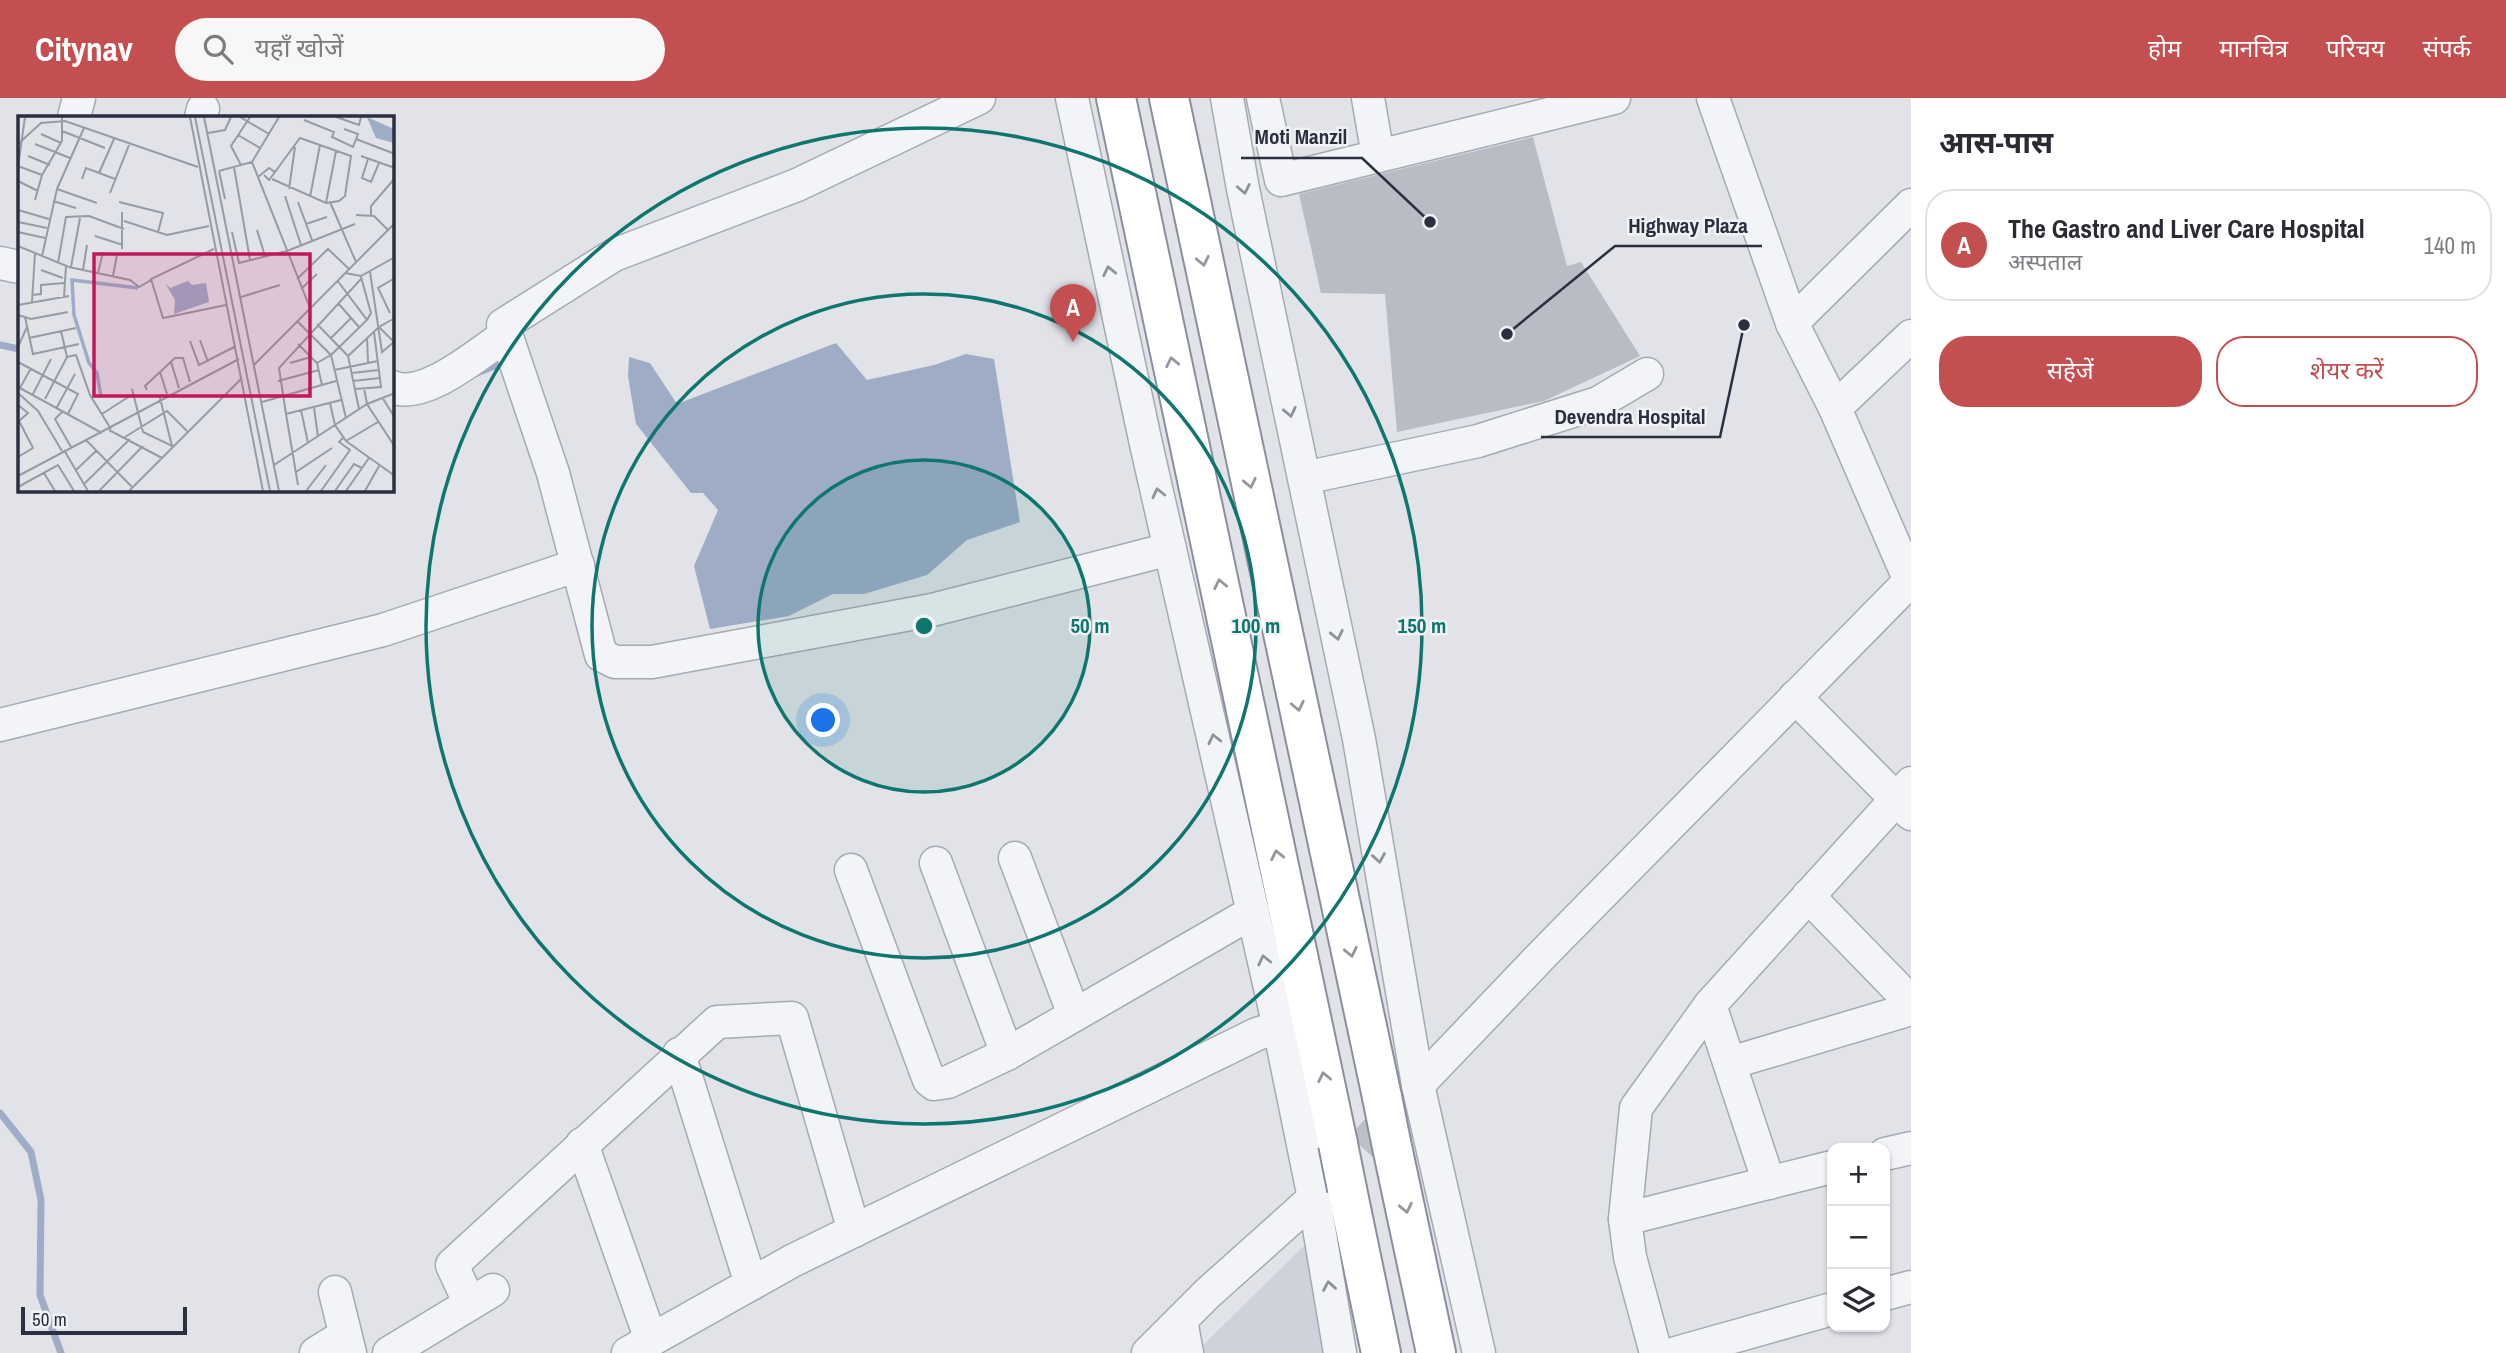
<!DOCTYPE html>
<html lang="hi">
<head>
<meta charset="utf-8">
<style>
	:root { --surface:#fff; --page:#f7f7f7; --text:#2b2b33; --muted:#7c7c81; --line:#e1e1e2; --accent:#c44f51 }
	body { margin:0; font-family:"Archivo Narrow","Noto Sans Devanagari",sans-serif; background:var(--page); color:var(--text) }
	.controls { position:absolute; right:21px; bottom:21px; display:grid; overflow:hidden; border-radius:14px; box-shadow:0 2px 5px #0004 }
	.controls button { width:63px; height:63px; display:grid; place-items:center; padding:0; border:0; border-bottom:2px solid var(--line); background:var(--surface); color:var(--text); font:35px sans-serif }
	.scale { position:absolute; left:21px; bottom:18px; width:166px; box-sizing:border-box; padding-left:7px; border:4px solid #2b2f3f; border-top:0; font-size:19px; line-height:24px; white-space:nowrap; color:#2b2f3f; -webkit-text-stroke:5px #f0f2f6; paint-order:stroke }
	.you { position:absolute; left:824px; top:623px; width:24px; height:24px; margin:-18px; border:5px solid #fff; border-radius:50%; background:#1a73e8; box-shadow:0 0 0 10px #1a73e833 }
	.badge { display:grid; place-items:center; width:46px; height:46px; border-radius:50%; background:var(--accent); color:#fff; font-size:23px; font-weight:700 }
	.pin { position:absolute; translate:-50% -58px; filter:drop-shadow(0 2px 4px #0008) }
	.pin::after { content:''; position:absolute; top:37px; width:24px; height:21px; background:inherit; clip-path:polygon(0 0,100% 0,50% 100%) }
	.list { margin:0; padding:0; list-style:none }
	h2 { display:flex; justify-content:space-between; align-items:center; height:91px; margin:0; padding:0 28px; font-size:30px }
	h2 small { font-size:23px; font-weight:400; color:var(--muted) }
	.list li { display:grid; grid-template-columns:46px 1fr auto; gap:21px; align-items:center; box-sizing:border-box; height:112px; margin:0 14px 14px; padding:0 14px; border:2px solid var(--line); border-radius:28px }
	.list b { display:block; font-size:26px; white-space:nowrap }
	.list p { margin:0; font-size:23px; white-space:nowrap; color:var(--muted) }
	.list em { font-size:23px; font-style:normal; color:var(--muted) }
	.actions { display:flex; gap:14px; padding:21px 28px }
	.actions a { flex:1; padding:16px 0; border:2px solid var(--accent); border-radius:28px; text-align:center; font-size:24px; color:var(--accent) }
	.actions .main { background:var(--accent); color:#fff }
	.icon { flex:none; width:38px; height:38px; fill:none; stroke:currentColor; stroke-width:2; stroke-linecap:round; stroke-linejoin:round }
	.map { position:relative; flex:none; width:1911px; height:1255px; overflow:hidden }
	header { display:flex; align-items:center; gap:42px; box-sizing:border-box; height:98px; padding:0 35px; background:var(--accent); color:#fff }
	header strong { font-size:33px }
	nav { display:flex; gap:38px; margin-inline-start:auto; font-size:24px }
	.search { width:490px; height:63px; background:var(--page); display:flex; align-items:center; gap:18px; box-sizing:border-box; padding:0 24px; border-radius:38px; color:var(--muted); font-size:26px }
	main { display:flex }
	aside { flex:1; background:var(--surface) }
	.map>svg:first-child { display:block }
	.built { fill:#cfd2da }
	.water { fill:#9facc6 }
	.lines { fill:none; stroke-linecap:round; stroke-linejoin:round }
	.stream { stroke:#9facc6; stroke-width:7 }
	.building { fill:#b9bcc5 }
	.minor-tunnel { stroke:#bdbfc7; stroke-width:32; stroke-dasharray:32 16; stroke-linecap:butt }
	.minor-casing { stroke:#a7a9b3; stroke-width:35 }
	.highway-casing { stroke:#898f9e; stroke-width:42 }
	.minor { stroke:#f3f4f7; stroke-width:32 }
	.highway { stroke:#fff; stroke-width:38 }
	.highway-bridge-casing { stroke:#898f9e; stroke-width:42; stroke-linecap:butt }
	.highway-bridge { stroke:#fff; stroke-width:38 }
	.oneway { stroke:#8f929b }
	.oneway2 { stroke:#95979f }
	.ring { fill:none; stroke:#0f766e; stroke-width:3.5 }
	.inset-river { fill:none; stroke:#9facc6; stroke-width:3.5 }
	.inset-road { fill:none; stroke:#989ba5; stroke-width:2 }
	.view { fill:#c2185b; fill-opacity:0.15; stroke:#c2185b; stroke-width:3.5 }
	.inset-edge { fill:none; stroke:#2b2f3f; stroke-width:3.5 }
	.centre { fill:#0f766e; stroke:#f0f2f6; stroke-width:3.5 }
	.ring-label { font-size:21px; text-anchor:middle; font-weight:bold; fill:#0f766e; stroke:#f0f2f6; stroke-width:5; stroke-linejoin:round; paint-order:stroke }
	.leader { fill:none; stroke:#2b2f3f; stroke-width:2.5 }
	.callout-dot { fill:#2b2f3f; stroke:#f0f2f6; stroke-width:2.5 }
	.callout-label { font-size:21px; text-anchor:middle; font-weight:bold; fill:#2b2f3f; stroke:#f0f2f6; stroke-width:5; stroke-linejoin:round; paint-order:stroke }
</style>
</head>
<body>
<header>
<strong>Citynav</strong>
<div class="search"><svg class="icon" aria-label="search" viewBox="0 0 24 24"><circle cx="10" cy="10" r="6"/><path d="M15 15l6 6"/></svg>यहाँ खोजें</div>
<nav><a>होम</a><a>मानचित्र</a><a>परिचय</a><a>संपर्क</a></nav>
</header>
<main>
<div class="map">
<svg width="1911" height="1255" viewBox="0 0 1911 1255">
	<rect width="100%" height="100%" fill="#e1e3e9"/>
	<polygon class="built" points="1308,1144 1330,1255 1195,1255"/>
	<polygon class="water" points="836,245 867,282 934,267 966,256 994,261 1020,424 967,442 927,477 864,496 833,496 789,518 710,531 694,468 718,412 703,395 691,395 636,326 628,278 629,259 650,265 677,306"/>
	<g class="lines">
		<g class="stream">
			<polyline points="0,247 19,251"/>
			<polyline points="477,275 499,266"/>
			<polyline points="0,1015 31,1054 41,1102 40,1197 61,1255"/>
		</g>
	</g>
	<polygon class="building" points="1533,39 1567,168 1581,164 1640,258 1544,303 1397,334 1385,196 1321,195 1299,96"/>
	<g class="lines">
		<polyline class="minor-tunnel" points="1329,1084 1418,987"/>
		<defs>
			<g id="minor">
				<polyline points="979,0 797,87 614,157 503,227 553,375 601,557 615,564 652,564 932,512 1170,451"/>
				<polyline points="1072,0 1146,346 1279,929 1314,1100 1340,1255"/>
				<polyline points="1227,0 1243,91 1359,641 1418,987 1479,1255"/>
				<polyline points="1263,0 1281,82 1614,0"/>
				<polyline points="1368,0 1378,58"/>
				<polyline points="1713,0 1792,225 1835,310 1910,483"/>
				<polyline points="74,19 79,0"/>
				<polyline points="201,19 203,11"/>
				<polyline points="0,165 19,169"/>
				<polyline points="1792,225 1911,107"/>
				<path d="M392 289C424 303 479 255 506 237"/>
				<polyline points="1835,310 1911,238"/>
				<polyline points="1304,380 1478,343 1598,305 1647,276"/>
				<polyline points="1795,599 1911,716"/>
				<polyline points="0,627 383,532 578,467"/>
				<polyline points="1015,760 1074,917"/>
				<polyline points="936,765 1007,956"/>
				<polyline points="851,772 929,982 934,986 948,984 1007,956 1253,814"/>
				<polyline points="1808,798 1911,904"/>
				<polyline points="1710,907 1769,1085"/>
				<polyline points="679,956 751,1186"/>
				<polyline points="1730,965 1911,911"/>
				<polyline points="1418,987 1546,853 1911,482"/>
				<polyline points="582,1046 651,1242"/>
				<polyline points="1885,1056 1911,1050"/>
				<polyline points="1625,1121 1832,1069"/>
				<polyline points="335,1194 350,1255"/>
				<polyline points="1885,1196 1911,1189"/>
				<polyline points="470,1206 452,1167 717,924 792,920 854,1133"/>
				<polyline points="1181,1222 1187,1255"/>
				<polyline points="316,1255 345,1237"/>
				<polyline points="389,1255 493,1192"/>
				<polyline points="628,1255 792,1163 1257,936 1279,929"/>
				<polyline points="1148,1255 1208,1195 1314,1100"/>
				<polyline points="1656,1255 1630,1159 1625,1121 1636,1010 1710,907 1911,685"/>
				<polyline points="1676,1255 1832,1211"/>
			</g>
			<g id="highway">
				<polyline points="1116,0 1338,1046"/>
				<polyline points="1169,0 1382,999"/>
				<polyline points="1391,1044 1436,1255"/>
				<polyline points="1347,1091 1381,1255"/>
			</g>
		</defs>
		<use href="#minor" class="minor-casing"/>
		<use href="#highway" class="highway-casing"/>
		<use href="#minor" class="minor"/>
		<use href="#highway" class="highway"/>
		<defs>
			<g id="highway-bridge">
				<polyline points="1382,999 1391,1044"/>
				<polyline points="1338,1046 1347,1091"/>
			</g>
		</defs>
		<use href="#highway-bridge" class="highway-bridge-casing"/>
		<use href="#highway-bridge" class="highway-bridge"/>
	</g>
	<defs><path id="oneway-chevron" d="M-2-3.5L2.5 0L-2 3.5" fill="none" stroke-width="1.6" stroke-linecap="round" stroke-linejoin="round" transform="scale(1.75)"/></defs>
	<g class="oneway">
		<use href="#oneway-chevron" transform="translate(1244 91) rotate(79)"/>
		<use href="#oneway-chevron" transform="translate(1109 173) rotate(-102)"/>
		<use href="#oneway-chevron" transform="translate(1290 314) rotate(78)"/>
		<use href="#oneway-chevron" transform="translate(1158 395) rotate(-103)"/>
		<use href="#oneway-chevron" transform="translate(1337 537) rotate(78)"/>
		<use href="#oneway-chevron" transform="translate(1214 641) rotate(-103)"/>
		<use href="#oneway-chevron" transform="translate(1379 760) rotate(80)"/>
		<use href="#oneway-chevron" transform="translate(1264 862) rotate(-103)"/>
		<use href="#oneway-chevron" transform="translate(1329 1188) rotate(-100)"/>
	</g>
	<g class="oneway2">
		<use href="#oneway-chevron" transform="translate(1203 163) rotate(78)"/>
		<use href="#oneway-chevron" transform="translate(1172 264) rotate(-102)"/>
		<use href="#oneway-chevron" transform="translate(1250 385) rotate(78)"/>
		<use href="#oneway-chevron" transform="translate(1220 486) rotate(-102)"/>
		<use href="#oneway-chevron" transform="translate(1298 608) rotate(78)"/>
		<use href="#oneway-chevron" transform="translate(1277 757) rotate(-102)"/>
		<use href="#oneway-chevron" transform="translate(1351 854) rotate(78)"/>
		<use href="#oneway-chevron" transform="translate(1324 979) rotate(-102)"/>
		<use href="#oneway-chevron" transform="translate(1406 1110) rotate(78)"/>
	</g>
	<circle cx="924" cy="528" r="166" fill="#0f766e" fill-opacity=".12"/>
	<g class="ring">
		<circle cx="924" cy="528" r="166"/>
		<circle cx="924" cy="528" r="332"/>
		<circle cx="924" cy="528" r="498"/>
	</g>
	<g transform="translate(18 18)">
		<rect width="376" height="376" fill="#e1e3e9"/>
		<path d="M349 1 376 13V27L358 22ZM170 165 174 169 188 167 191 186 156 198 157 184 147 167 152 172Z" fill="#9facc6"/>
		<path class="inset-river" d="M83 281 79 257 71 247 56 199 54 164 120 172"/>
		<path class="inset-road" d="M172 1 245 375M177 1 252 375M186 1 261 375M222 1 251 18M318 1 341 9 343 1M286 4 316 16 314 21 335 31 340 18 326 13M44 15 87 32M190 17 207 14 213 1M23 18 43 27M220 19 242 32M338 23 377 38M0 28 23 7 47 5 180 51M17 28 52 42M10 40 32 49M343 40 377 52M350 43 344 62 353 66 361 47M234 46 292 192M223 49 213 30 232 1M0 50 24 59M0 51 7 1M216 51 232 144M201 55 207 83M201 55 234 46 261 1M81 57 96 23M240 61 251 52 257 56 251 64 246 59M64 63 68 52 97 63M254 63 308 87 321 85 327 80 333 40 282 22 257 56M0 65 20 75M39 73 66 12M271 73 277 31M92 77 111 29M267 80 283 129M292 81 302 29M17 84 24 59 44 25V1M35 85 58 92M101 86 145 97 140 116M280 86 294 124M312 86 338 146M308 87 318 35M0 94 31 103M338 99 356 100 370 114M353 100V90L377 62M106 105 149 119 191 110M0 106 29 112M288 108 309 101M239 114 247 140M0 116 27 122M214 116 221 147 269 135 337 108M77 120 105 129M0 130 51 151 112 164 121 171 133 164M104 133V96M196 133 133 163 145 202 208 189M24 140 39 73 79 87M40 147 48 101 71 100 106 113M53 151 62 102M23 154 45 162M65 154 69 129M352 156 364 236 376 226M80 157 85 136M327 157 343 160 377 141M95 160 99 139M343 161 353 197 349 204M279 163 310 133 331 153M283 173 299 158M14 179 23 178V169L46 167M46 181 48 150M223 181 262 169M14 186 17 137M320 187 341 211M0 189 51 180M372 197 360 172 377 162M0 199 13 203 50 196M7 201 15 238 61 228M279 205 313 239 349 204 319 164M299 208 330 240 361 211M43 215 49 241 58 239 72 279 93 313M11 222 58 212M313 222 333 202M349 222 350 246M182 224 190 246M172 225 181 249 218 230M376 226 361 211 377 202M280 228 299 247 304 269M0 231 9 211M330 240 341 293M0 246 60 278 50 298M153 246 161 272M272 247 293 241M299 247 313 239 328 302M236 249 377 107M316 254 360 245M142 256 149 278M334 257 361 254M260 265 301 254M335 265 362 262M0 271 84 317M2 272 13 252M346 272 349 288 377 331M114 273 125 316 154 330 142 282M337 273 363 271 356 216M129 274 127 270 157 242H165L172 266M0 277 20 295 44 335M15 278 33 243M364 281 377 302M27 283 49 241M323 284 268 298 261 252 343 163M244 286 318 265M312 287 317 309 328 325 377 360M0 289 10 297 1 305 15 332 0 341M39 291 57 258M296 291 300 321M283 294 290 327M45 295 37 303 53 331M84 298 115 278M268 298 280 369M91 314 144 342M107 321 149 295 169 315M68 324 115 372M328 325 360 306M46 334 70 375M256 349 349 288 377 277M58 354 78 335M278 356 314 332M26 357 37 375M0 360 221 243M66 368 112 323M0 371 40 349 56 375M81 375 125 330M111 375 224 262M288 375 308 349M303 375 332 334 321 326 326 321M317 375 336 348 344 352M328 375 351 342M347 375 361 350"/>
		<path class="view" d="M76 138H292V280H76Z"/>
		<rect width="376" height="376" class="inset-edge"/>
	</g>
	<circle cx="924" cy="528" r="10" class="centre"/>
	<g class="ring-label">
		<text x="1090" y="535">50 m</text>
		<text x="1256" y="535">100 m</text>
		<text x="1422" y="535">150 m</text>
	</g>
	<path class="leader" d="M1430 124L1362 60H1241M1507 236L1615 148H1762M1744 227L1720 339H1541"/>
	<g class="callout-dot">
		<circle cx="1430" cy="124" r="7"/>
		<circle cx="1507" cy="236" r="7"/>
		<circle cx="1744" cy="227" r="7"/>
	</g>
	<g class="callout-label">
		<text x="1301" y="46">Moti Manzil</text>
		<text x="1688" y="135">Highway Plaza</text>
		<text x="1630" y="326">Devendra Hospital</text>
	</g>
</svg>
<div class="controls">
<button>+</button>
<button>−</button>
<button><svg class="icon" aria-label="layers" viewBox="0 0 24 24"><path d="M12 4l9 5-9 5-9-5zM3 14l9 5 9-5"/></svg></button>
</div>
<div class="scale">50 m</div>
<div class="you"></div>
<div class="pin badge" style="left:1073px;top:244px">A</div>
</div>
<aside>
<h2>आस-पास<small></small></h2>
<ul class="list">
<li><span class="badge">A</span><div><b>The Gastro and Liver Care Hospital</b><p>अस्पताल</p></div><em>140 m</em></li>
</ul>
<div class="actions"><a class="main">सहेजें</a><a>शेयर करें</a></div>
</aside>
</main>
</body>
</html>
